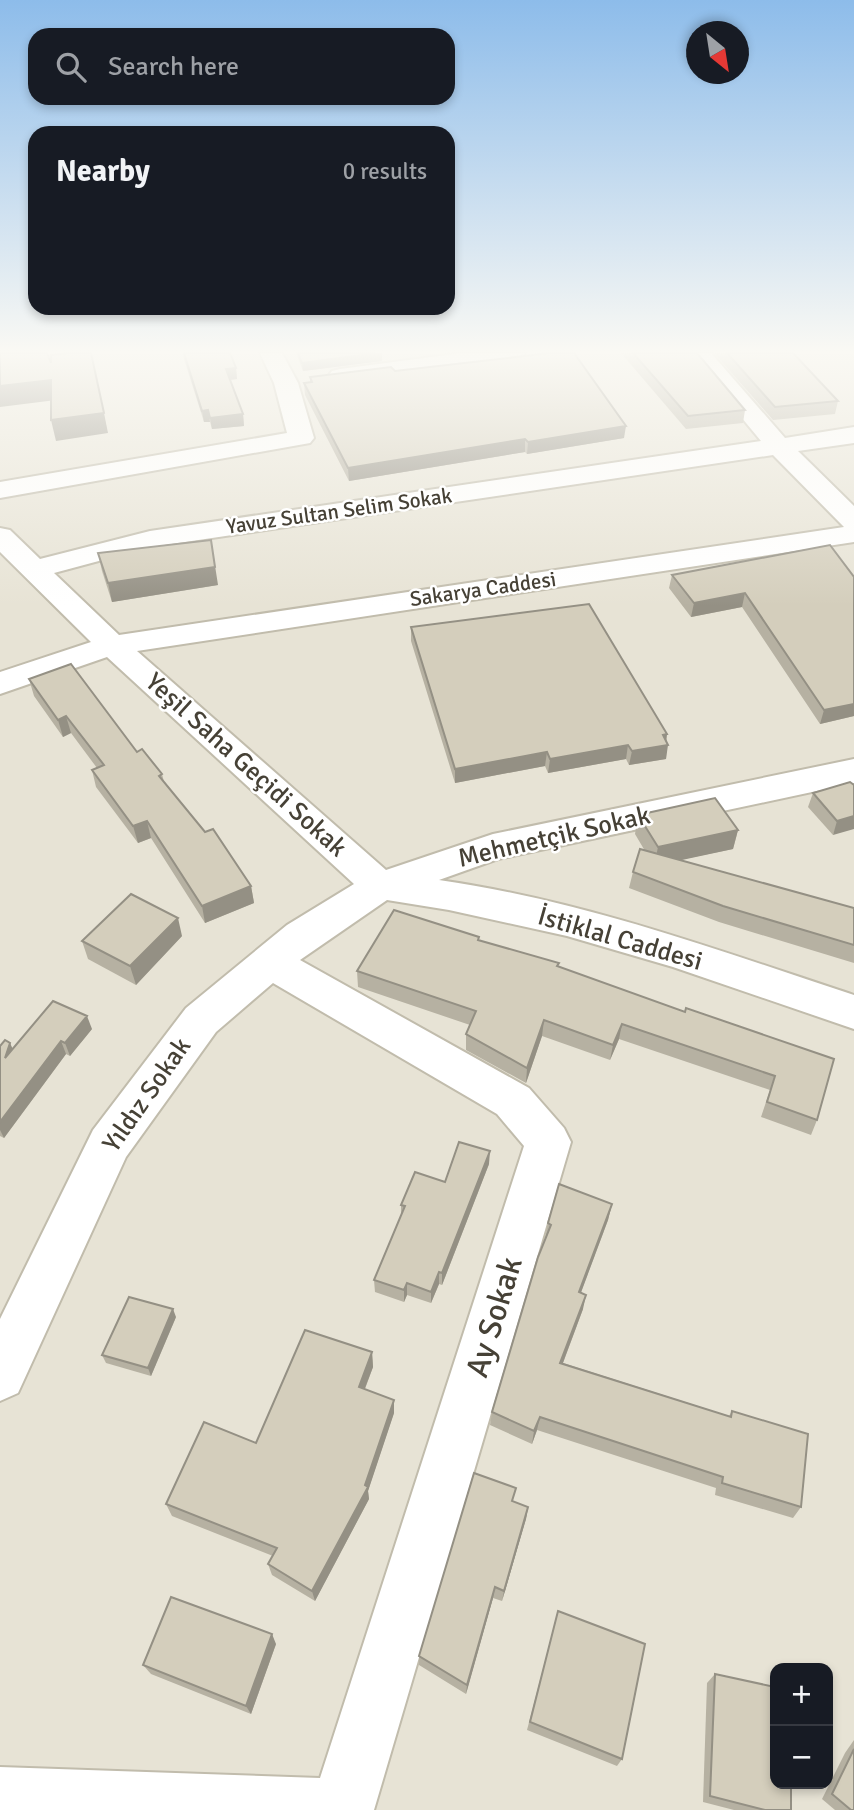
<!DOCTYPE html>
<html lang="en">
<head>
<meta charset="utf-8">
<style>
	:root { --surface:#171b24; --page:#242831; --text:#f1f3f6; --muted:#9ea1a6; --line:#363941 }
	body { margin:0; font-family:Signika,sans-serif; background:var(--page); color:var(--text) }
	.controls { position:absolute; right:21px; bottom:21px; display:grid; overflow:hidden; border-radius:14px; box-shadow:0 4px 10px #0003 }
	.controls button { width:63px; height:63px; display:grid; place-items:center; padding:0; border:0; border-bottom:2px solid var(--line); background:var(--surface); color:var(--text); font:35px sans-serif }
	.compass { position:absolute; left:686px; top:21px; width:63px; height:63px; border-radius:50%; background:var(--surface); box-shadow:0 4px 10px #0003; rotate:150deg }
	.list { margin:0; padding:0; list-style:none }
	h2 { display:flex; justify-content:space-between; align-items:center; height:91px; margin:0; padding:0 28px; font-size:30px }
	h2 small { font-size:23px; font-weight:400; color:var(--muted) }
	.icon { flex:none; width:38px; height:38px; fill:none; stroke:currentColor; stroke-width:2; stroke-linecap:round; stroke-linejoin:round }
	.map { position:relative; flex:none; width:854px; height:1810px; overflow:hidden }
	.search { position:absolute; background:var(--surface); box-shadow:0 4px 10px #0003; left:28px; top:28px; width:427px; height:77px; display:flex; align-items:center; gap:18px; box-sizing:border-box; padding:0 24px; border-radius:21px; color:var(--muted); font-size:26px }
	.panel { position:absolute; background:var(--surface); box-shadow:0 4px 10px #0003; left:28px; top:126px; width:427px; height:189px; border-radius:21px }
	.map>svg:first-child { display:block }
	.residential { fill:#e7e3d5; fill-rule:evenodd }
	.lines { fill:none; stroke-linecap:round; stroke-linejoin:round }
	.minor-casing { stroke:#c1bcac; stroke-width:4 }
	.minor { fill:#fff; fill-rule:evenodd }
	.wall { fill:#b6b1a2 }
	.shaded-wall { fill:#949084 }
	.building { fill:#d4cebc; stroke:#949084; stroke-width:2 }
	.labels { text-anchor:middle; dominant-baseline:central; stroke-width:5; stroke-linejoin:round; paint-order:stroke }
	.far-street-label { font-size:21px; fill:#464136; stroke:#fff }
	.street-label { font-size:26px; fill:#464136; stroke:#fff }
	.near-street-label { font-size:32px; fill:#464136; stroke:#fff }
</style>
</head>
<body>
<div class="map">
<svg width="854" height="1810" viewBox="0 0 854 1810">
	<rect width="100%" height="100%" fill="#f3f1e7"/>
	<path class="residential" d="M0 353H854V1810H0ZM775 1668H828V1784H775Z"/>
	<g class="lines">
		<defs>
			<g id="minor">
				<polygon points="260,353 282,353 298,383 314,438 310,443 0,498 0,482 287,433 274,383"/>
				<polygon points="462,353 525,353 514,360 340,383 332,381 328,376 332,371 340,369"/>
				<path d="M688 353H711L785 438 854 427V443L798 451 854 506V542L137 651 386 870 493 834 854 759V783L498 859 439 880C581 900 718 950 854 995V1029L673 967 567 936 449 910 387 900 300 960 529 1088 564 1128 571 1142 374 1810H0V1767L320 1778 524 1146 497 1114 273 983 216 1032 126 1157 18 1393 0 1401V1319L93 1130 186 1008 287 925 354 884 107 657 0 694V672L91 642 0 552V528L10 530 40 559 150 531 761 441ZM773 455 844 527 119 635 54 573 151 547Z"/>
			</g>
		</defs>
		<use href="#minor" class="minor-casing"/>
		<use href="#minor" class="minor"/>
	</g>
	<g class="wall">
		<polygon points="182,353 230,353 236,368 237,379 230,380 243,414 244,426 212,429 210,422 204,422"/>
		<polygon points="296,353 382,353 382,361 303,371"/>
		<polygon points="621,353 697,353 745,410 743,423 686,429"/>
		<polygon points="714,353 793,353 838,401 835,414 773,420"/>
		<polygon points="395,371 624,438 527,454 525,452 349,481 305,395 304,383 310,382 310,377"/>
		<polygon points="98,553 218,585 112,602 102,571"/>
		<polygon points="672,575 854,577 854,716 820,724 742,607 691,617 669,588"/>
		<polygon points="411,627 667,734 666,759 629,765 626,759 548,773 545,766 455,783 411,641"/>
		<polygon points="29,679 137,752 162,774 164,782 251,886 254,903 205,923 151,838 138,843 96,787 92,770 97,768 71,733 63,737 34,696"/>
		<polygon points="853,785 833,835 808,807 813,793"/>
		<polygon points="638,815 738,830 733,849 679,860 854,908 854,963 719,922 629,888 633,872 645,851 635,834"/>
		<polygon points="182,936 136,985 88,959 82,941"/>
		<polygon points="479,940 558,967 685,1012 834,1059 817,1120 811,1135 761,1117 770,1090 619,1039 610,1060 542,1036 526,1083 466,1050 466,1034 470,1025 358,987 357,971"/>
		<polygon points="92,1029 70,1056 66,1054 4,1138 0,1136 0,1046 13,1049"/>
		<polygon points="489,1164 442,1285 439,1284 431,1303 407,1295 404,1302 375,1292 374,1280 401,1216 401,1205 445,1182"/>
		<polygon points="612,1204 608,1220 581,1292 583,1309 563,1363 729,1416 732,1411 801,1507 793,1518 715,1495 716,1488 537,1430 532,1444 490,1425 492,1412 545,1239 548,1223"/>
		<polygon points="176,1317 151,1376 106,1363 102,1355"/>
		<polygon points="372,1352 373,1367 365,1389 394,1400 394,1413 368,1491 369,1499 315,1601 272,1575 268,1564 273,1556 172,1516 166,1504 256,1443"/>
		<polygon points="513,1502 528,1507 526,1519 502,1601 493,1598 466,1694 419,1665 419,1656"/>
		<polygon points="558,1611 622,1759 617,1766 527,1730"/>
		<polygon points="276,1644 251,1714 151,1674 143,1665"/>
		<polygon points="715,1674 791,1810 734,1810 703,1802 707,1683"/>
		<polygon points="854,1740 854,1810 835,1810 822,1799 845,1753"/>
	</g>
	<g class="shaded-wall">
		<polygon points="376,353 382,353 382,361 303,371 302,363"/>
		<polygon points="236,368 237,379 227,380 226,369"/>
		<polygon points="51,380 56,400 0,407 0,386"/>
		<polygon points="208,410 210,422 204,422 202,411"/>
		<polygon points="104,413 108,433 56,441 51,420"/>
		<polygon points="243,414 244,426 212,429 210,418"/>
		<polygon points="626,426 624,438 527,454 528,442"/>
		<polygon points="525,439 525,452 349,481 348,468"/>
		<polygon points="211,540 218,585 112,602 108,583"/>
		<polygon points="745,593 742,607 691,617 694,603"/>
		<polygon points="854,704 854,716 820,724 824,710"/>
		<polygon points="66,716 71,733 63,737 58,720"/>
		<polygon points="667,734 665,745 668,745 666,759 629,765 632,751 663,735"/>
		<polygon points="628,745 626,759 548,773 550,759"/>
		<polygon points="547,752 545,766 455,783 455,769"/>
		<polygon points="854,816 854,829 833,835 837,821"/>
		<polygon points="147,821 151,838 138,843 133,826"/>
		<polygon points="738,830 733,849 654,866 658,847"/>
		<polygon points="251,886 254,903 205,923 202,906"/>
		<polygon points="178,918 182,936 136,985 130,966"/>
		<polygon points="87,1016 92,1029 70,1056 65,1043"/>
		<polygon points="544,1020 542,1036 526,1083 527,1068"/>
		<polygon points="622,1024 619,1039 610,1060 613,1045"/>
		<polygon points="61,1041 66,1054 4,1138 0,1130 0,1122"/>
		<polygon points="10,1043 16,1056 5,1058"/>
		<polygon points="490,1151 489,1164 442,1285 442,1273"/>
		<polygon points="612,1204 608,1220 576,1306 579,1292"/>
		<polygon points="439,1272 439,1284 431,1303 431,1292"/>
		<polygon points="407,1283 407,1295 404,1302 404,1290"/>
		<polygon points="586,1295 583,1309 558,1376 560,1363"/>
		<polygon points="173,1309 176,1317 151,1376 148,1368"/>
		<polygon points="372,1352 373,1367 360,1401 359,1387"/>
		<polygon points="394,1400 394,1413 368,1491 369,1499 315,1601 312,1591 365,1485"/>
		<polygon points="540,1417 537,1430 532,1444 534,1431"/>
		<polygon points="528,1507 526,1519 502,1601 504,1591"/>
		<polygon points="495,1587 493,1598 466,1694 467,1685"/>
		<polygon points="272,1634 276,1644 251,1714 246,1706"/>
	</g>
	<g class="building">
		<polygon points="0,353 47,353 51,363 51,355 71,353 91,353 104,413 51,420 51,380 0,386"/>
		<polygon points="184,353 230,353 236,368 226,369 243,414 210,418 208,410 202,411"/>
		<polygon points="298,353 376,353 302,363"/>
		<polygon points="550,353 574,353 626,426 528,442 525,439 348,468 304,383 312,382 310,377 391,367 395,371"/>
		<polygon points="633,353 697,353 745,410 688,416"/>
		<polygon points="727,353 793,353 838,401 775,407"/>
		<polygon points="211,540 215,567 108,583 98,553"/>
		<polygon points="830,545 854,577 854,704 824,710 745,593 694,603 672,575"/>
		<polygon points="589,604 667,734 663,735 668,745 632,751 628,745 550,759 547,752 455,769 411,627"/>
		<polygon points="71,664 137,752 142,749 162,774 159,776 205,832 213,829 251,886 202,906 147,821 133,826 92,770 104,765 66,716 58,720 29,679"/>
		<polygon points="850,782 854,785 854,816 837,821 813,793"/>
		<polygon points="715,798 738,830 658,847 638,815"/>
		<polygon points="640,849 854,908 854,945 723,906 633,872"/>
		<polygon points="131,894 178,918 130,966 82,941"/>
		<polygon points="394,910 479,937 478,940 559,963 557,966 685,1012 686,1008 834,1059 817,1120 767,1102 775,1076 622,1024 613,1045 544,1020 527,1068 466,1034 476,1011 357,971"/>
		<polygon points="53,1001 87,1016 65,1043 61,1041 0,1122 0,1046 5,1040 10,1043 5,1058"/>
		<polygon points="459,1142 490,1151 442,1273 439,1272 431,1292 407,1283 404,1290 374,1280 405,1206 401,1205 415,1172 445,1182"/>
		<polygon points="559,1184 612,1204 579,1292 586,1295 560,1363 731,1417 732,1411 808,1434 801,1507 722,1483 723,1477 540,1417 534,1431 492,1412 538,1257 551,1225 548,1223"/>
		<polygon points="129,1297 173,1309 148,1368 102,1355"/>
		<polygon points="305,1330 372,1352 359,1387 394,1400 365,1485 368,1487 312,1591 268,1564 277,1548 166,1504 204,1422 256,1443"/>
		<polygon points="474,1473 516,1488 512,1501 528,1507 504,1591 495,1587 467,1685 419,1656"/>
		<polygon points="171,1597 272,1634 246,1706 143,1665"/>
		<polygon points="558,1611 645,1644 622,1759 530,1722"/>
		<polygon points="715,1674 775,1687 775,1784 791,1784 791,1810 765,1810 710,1796"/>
		<polygon points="854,1749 854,1810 851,1810 832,1794"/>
	</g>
	<linearGradient id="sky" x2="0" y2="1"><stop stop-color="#8dbcea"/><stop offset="0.58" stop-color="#faf9f4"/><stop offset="1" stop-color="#faf9f4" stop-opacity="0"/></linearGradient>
	<rect width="854" height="606" fill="url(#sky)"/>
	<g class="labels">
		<g class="far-street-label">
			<text transform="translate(339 511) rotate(-8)">Yavuz Sultan Selim Sokak</text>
			<text transform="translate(483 589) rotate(-8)">Sakarya Caddesi</text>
		</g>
		<g class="street-label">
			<text transform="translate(246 765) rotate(42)">Yeşil Saha Geçidi Sokak</text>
			<text transform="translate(554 837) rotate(-13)">Mehmetçik Sokak</text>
			<text transform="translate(620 939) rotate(16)">İstiklal Caddesi</text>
			<text transform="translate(147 1095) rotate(-55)">Yıldız Sokak</text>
		</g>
		<g class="near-street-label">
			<text transform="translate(494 1317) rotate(-73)">Ay Sokak</text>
		</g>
	</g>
</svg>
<div class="controls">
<button>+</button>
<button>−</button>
</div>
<svg class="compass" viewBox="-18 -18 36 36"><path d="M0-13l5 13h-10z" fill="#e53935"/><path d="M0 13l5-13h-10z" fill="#9ea1a6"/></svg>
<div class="search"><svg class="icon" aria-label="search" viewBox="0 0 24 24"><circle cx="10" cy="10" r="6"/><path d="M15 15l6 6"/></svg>Search here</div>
<section class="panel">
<h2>Nearby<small>0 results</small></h2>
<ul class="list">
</ul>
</section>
</div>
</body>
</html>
